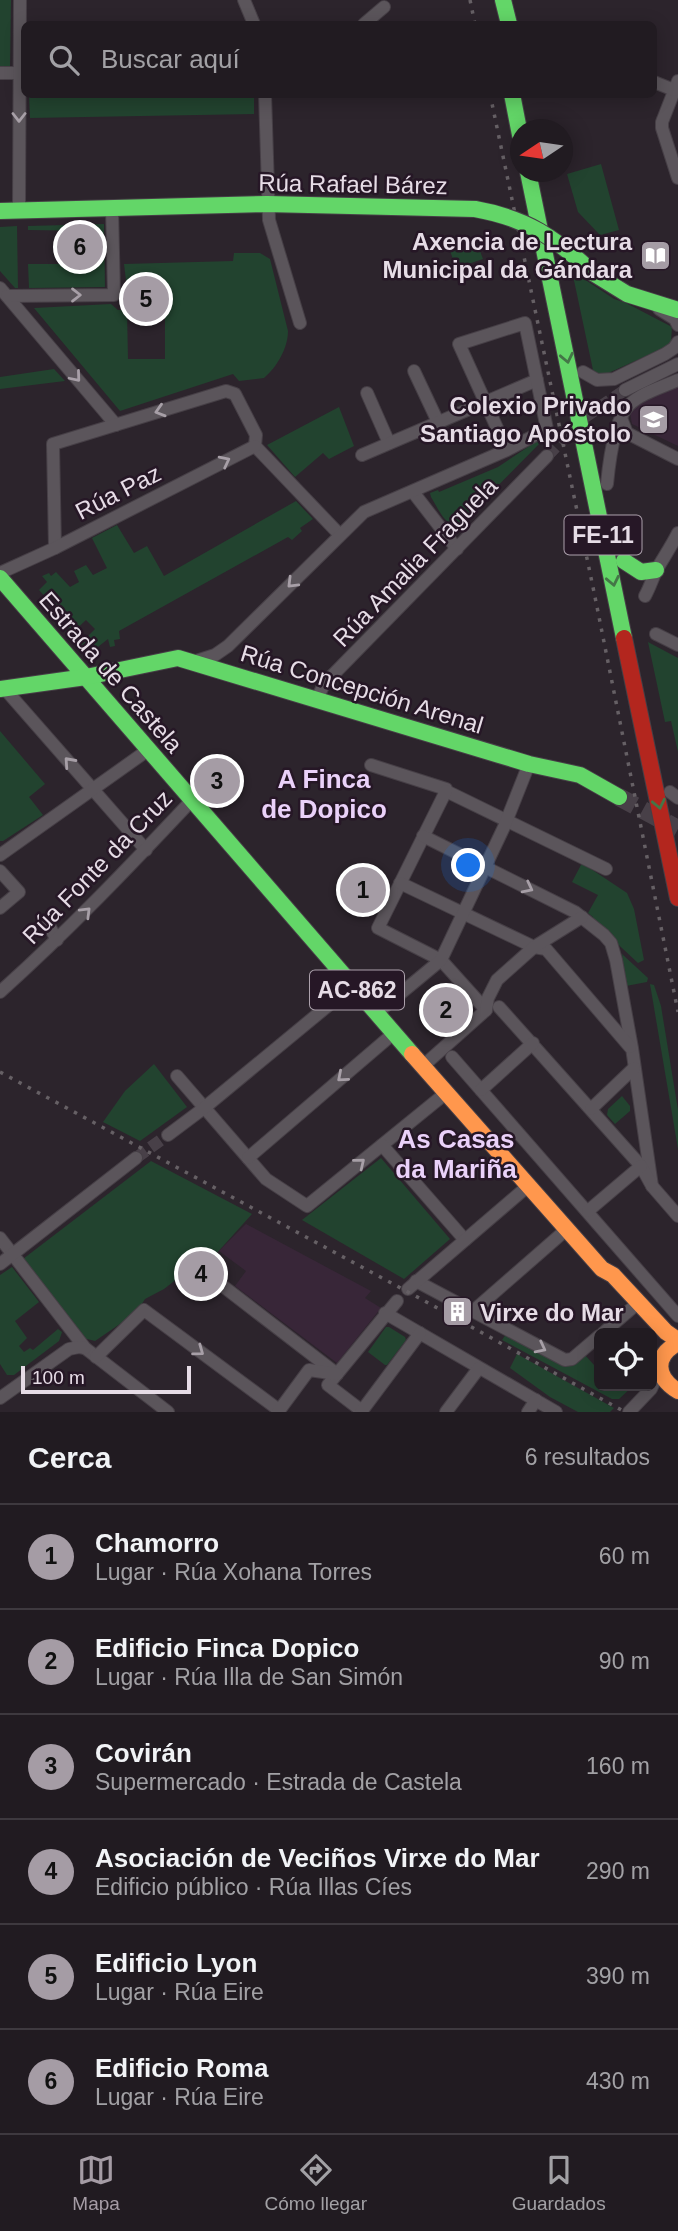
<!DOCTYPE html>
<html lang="es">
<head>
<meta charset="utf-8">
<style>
	:root { --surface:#211b21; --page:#29242a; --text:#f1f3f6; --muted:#a2a1a5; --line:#3e393f; --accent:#a59ca5 }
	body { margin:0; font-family:Helvetica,sans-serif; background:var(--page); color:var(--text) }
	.controls { position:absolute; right:21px; bottom:21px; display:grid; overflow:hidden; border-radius:10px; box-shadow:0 4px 18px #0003 }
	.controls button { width:63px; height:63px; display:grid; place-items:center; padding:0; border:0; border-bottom:2px solid var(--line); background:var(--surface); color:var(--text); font:35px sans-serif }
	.compass { position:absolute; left:510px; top:119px; width:63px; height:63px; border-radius:50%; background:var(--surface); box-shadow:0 4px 18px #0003; rotate:257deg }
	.scale { position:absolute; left:21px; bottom:18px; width:170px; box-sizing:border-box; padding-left:7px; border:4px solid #e6dce6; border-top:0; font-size:19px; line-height:24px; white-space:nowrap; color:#e6dce6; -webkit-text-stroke:5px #261726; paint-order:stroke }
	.you { position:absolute; left:469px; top:866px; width:24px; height:24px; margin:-18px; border:5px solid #fff; border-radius:50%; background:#1a73e8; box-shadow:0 0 0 10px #1a73e833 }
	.badge { display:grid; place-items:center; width:46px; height:46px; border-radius:50%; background:var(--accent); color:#111; font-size:23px; font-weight:700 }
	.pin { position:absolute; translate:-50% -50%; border:4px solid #fff; box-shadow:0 2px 7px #0006 }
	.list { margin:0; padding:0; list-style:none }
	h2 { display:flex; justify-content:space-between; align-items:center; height:91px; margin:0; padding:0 28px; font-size:30px }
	h2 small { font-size:23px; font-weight:400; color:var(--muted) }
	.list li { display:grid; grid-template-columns:46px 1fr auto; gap:21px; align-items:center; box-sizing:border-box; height:105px; padding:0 28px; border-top:2px solid var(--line) }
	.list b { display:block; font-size:26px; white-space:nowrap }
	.list p { margin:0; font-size:23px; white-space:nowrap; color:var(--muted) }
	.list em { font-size:23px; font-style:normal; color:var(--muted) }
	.icon { flex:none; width:38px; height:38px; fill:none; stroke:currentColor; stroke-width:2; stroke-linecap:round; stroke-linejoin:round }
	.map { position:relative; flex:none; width:678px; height:1412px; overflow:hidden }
	.search { position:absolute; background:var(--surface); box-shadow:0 4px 18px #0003; left:21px; right:21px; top:21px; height:77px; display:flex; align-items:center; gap:18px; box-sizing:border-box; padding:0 24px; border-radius:10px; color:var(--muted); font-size:26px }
	.sheet { height:721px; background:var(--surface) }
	nav { display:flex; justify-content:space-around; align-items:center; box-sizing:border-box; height:98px; border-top:2px solid var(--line); background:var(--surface); font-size:19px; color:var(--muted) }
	nav a { display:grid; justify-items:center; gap:4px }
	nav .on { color:var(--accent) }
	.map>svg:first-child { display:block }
	.built { fill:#382638 }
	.green { fill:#22432f }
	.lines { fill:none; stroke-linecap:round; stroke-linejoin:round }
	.street-tunnel { stroke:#484048; stroke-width:12; stroke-dasharray:12 6; stroke-linecap:butt }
	.secondary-tunnel { stroke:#484048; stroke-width:18; stroke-dasharray:18 9; stroke-linecap:butt }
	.street-casing { stroke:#463f46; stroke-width:14 }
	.fast-casing { stroke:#463f46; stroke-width:18 }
	.slow-casing { stroke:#463f46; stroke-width:18 }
	.jam-casing { stroke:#463f46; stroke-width:18 }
	.street { stroke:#5b555b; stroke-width:12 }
	.fast { stroke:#63d668; stroke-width:16 }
	.slow { stroke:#ff974d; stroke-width:16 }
	.jam { stroke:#b3261e; stroke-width:16 }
	.rail { stroke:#666065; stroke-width:3.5; stroke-dasharray:3.5 7; stroke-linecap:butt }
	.fast-bridge-casing { stroke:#463f46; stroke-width:18; stroke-linecap:butt }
	.fast-bridge { stroke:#63d668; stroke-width:16 }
	.oneway { stroke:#a79fa7 }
	.oneway2 { stroke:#447647 }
	.labels { text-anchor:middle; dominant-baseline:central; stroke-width:5; stroke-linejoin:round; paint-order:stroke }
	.shield { fill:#261726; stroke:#aca1ac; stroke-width:2 }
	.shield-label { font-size:23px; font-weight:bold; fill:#e6dce6 }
	.street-label { font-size:24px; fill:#e6dce6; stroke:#261726 }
	.poi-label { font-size:24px; font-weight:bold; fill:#e6dce6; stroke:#261726; text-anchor:end }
	.neighbourhood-label { font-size:26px; font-weight:bold; fill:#ead1f9; stroke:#261726 }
</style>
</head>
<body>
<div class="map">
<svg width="678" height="1412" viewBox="0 0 678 1412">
	<rect width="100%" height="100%" fill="#2c242c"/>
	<g class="built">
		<polygon points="678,386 678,446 632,424 630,413 636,404"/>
		<polygon points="246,1224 371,1291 365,1298 381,1308 337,1363 235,1286 246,1271 219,1251"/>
	</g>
	<g class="green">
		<polygon points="0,0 11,0 10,68 0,68"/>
		<polygon points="29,95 254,95 254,114 30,118"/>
		<polygon points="601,164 619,230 600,235 578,212 567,174"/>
		<polygon points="104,224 105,287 29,288 28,264 98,264 98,231 28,230 28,226"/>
		<polygon points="17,226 18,288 15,288 0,271 0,227"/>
		<polygon points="446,239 476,240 483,259 456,268"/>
		<path d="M234 253H260L270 259 288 331C288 348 277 367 264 378L239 381 233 374 120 411 34 308 111 304 118 310H127L128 359H165V288L127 289 124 264 233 261Z"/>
		<polygon points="572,271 614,299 626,303 672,327 671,341 666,347 604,375 597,375 593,370"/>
		<polygon points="54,369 65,381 0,389 0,377"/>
		<polygon points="339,407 354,446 329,459 323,453 295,477 267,445"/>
		<path d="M543 437 544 439 460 524C445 528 438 508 431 497L430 493 438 490 439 492 498 467Z"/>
		<polygon points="296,501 313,519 300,528 302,531 292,540 288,537 119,631 120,639 114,640 115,646 110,647 108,639 89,654 80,644 95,629 86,620 69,636 53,618 59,613 39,590 47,582 42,576 49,573 51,576 56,572 70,587 79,582 74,571 86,565 93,575 107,568 92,538 117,525 134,553 147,546 164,576"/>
		<polygon points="648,642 678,658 678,752 671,721 665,722"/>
		<polygon points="0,731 45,784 29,797 43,815 3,841 0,841"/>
		<polygon points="582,863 627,893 634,909 644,960 638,963 592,920 593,917 588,913 598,895 572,882"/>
		<polygon points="622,954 648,978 647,982 626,986"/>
		<polygon points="650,984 654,985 661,1006 678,1110 678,1149"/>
		<polygon points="154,1064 187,1107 140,1141 103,1122 125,1091"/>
		<polygon points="622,1096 630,1106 630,1111 615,1124 607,1115 608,1109"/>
		<polygon points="381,1158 450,1239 404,1279 302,1220"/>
		<polygon points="151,1161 252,1214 206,1265 200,1261 164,1289 145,1299 136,1313 95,1341 83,1338 23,1259"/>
		<polygon points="12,1267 39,1302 15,1321 27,1338 19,1346 24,1352 30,1348 33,1350 58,1329 62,1332 59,1341 14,1375 7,1375 0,1364 0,1275"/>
		<polygon points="386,1327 389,1327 405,1337 406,1340 387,1365 385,1365 368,1352"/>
		<polygon points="506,1334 561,1362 585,1355 594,1365 599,1364 599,1386 633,1386 619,1399 612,1399 502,1340"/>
		<polygon points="517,1354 614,1408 610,1412 578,1412 550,1397 510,1368"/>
	</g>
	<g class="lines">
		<g class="street-tunnel">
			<polyline points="547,456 585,417 625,390"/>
			<polyline points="136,1158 168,1135"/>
		</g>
		<polyline class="secondary-tunnel" points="619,797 678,829"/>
		<defs>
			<g id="street">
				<polyline points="244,0 254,24"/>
				<polyline points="364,24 384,7"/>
				<polyline points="0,73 24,73"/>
				<polyline points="678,81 662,122 662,128 678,178"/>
				<polyline points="654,82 674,90"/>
				<polyline points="265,94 269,220 300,323"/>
				<polyline points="19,210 20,0"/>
				<polyline points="0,288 116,425"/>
				<polyline points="7,296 114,295 112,208"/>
				<polyline points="659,309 675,319 678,325"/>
				<polyline points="414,371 438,422"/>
				<polyline points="583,372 597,380 614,379 665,354 674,348 678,342"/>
				<polyline points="625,390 678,364"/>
				<polyline points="367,393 389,443"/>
				<polyline points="621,418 627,433 678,459"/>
				<polyline points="362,455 537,380"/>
				<path d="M607 484C609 463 614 420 629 405 641 393 663 387 678 380"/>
				<polyline points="413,492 457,549"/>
				<polyline points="55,548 53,444 226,391 235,394 256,435 255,446 340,535"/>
				<polyline points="0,573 55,548 255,446"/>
				<path d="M645 596C650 587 653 577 657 569 664 557 672 545 678 533"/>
				<polyline points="656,634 678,645"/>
				<polyline points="193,662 215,655 228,646 364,512 507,450 547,429 525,323 459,344 507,450"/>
				<polyline points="4,688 146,850"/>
				<polyline points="317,699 324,684 547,456"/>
				<polyline points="371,765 446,789 446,791 606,869"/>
				<polyline points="446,791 378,928 441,960 486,1010"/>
				<polyline points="670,792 678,798"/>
				<polyline points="423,836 575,912 604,935 611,943 616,960 632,1048 652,1186"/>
				<polyline points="0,855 148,750"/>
				<polyline points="0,871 19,892 0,908"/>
				<polyline points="400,883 534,947 546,949 630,1047"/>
				<polyline points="48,924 57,940"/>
				<path d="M0 992C68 931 130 866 192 800"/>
				<polyline points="499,1007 641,1166 652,1186 678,1216"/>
				<polyline points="377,1013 441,960 504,827 529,764"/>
				<polyline points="452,1057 678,1316"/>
				<polyline points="423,1066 486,1010 488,998 497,980 534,947 582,917"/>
				<polyline points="177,1076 266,1179 307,1206 446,1093"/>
				<polyline points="481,1090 533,1043"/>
				<polyline points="591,1109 634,1068"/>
				<polyline points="168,1135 204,1108 353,985"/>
				<polyline points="382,1145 465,1240"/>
				<polyline points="248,1158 394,1033"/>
				<polyline points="588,1211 641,1166"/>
				<polyline points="0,1238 85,1348 168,1412"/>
				<polyline points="0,1264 136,1158"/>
				<polyline points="215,1280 337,1374"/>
				<polyline points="416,1281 565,1360 572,1359 599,1336"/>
				<polyline points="408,1289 528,1186"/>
				<polyline points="472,1312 567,1229"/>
				<polyline points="385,1313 556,1412"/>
				<polyline points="603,1333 631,1309"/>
				<polyline points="96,1357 144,1310 279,1410"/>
				<polyline points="0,1398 69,1349 79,1347 85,1348"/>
				<polyline points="362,1411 328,1385 397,1301"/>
				<polyline points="278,1412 309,1370 337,1374"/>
				<polyline points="361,1412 420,1333"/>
				<polyline points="446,1412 479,1368"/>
				<polyline points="528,1412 536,1400"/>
				<polyline points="629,1412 651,1389 660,1369"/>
			</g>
			<g id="fast">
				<polyline points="503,0 509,24"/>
				<polyline points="512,94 520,135"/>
				<polyline points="528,172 624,638"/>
				<polyline points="0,211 267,204 475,209"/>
				<polyline points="593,273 627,294 678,310"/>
				<polyline points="624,561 641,572 656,570"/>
				<polyline points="0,578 412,1054"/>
				<polyline points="0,689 86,677 178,658 529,764 580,775 619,797"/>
			</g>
			<g id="slow">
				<polyline points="412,1054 602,1269 613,1275 666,1332 678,1340"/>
				<path d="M678 1343C654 1356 655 1377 678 1391"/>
			</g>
			<polyline id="jam" points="624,638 678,898"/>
		</defs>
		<use href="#street" class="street-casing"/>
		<use href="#fast" class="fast-casing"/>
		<use href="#slow" class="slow-casing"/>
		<use href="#jam" class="jam-casing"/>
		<use href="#street" class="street"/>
		<use href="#fast" class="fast"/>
		<use href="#slow" class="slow"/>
		<use href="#jam" class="jam"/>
		<g class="rail">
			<polyline points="470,0 475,24"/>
			<polyline points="490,94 594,592 678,1012"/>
			<polyline points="0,1072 421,1299 625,1412"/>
		</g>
		<defs>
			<path id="fast-bridge" d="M475 209C526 218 556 238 593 273"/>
		</defs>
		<use href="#fast-bridge" class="fast-bridge-casing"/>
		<use href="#fast-bridge" class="fast-bridge"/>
	</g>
	<defs><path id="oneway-chevron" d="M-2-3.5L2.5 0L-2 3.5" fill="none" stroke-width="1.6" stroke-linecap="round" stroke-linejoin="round" transform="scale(1.75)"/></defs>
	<g class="oneway">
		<use href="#oneway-chevron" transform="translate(19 117) rotate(90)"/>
		<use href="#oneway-chevron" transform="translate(76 295)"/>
		<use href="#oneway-chevron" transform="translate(76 377) rotate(50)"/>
		<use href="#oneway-chevron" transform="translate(160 411) rotate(163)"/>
		<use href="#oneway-chevron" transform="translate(225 461) rotate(-27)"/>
		<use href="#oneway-chevron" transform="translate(292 583) rotate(135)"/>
		<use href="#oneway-chevron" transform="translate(69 762) rotate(-132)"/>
		<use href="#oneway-chevron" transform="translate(528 888) rotate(27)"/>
		<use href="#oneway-chevron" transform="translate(86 912) rotate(-45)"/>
		<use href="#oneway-chevron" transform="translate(342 1077) rotate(139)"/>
		<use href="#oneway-chevron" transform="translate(360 1163) rotate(-39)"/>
		<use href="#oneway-chevron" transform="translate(541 1348) rotate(27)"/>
		<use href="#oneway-chevron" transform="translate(199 1351) rotate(36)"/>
	</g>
	<g class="oneway2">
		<use href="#oneway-chevron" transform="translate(567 358) rotate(78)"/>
		<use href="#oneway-chevron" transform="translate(613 581) rotate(78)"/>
		<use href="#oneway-chevron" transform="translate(659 804) rotate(78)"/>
	</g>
	<defs>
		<symbol id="library-square" viewBox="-11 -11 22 22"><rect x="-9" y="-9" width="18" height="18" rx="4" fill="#a59ca5" stroke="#261726"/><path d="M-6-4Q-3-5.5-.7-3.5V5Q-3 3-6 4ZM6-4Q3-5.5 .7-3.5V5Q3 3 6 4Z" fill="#fff"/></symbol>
		<symbol id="school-square" viewBox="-11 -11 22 22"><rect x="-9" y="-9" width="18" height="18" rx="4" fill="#a59ca5" stroke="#261726"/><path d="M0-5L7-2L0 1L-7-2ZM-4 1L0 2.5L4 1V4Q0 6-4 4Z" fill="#fff"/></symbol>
		<symbol id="building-square" viewBox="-11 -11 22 22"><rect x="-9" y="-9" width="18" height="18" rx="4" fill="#a59ca5" stroke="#261726"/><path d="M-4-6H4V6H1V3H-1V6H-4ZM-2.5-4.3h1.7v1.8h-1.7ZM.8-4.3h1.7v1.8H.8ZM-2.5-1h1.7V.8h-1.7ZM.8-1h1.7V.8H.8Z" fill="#fff"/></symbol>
	</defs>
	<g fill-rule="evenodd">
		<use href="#library-square" x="638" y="238" width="35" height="35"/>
		<use href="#school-square" x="636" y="402" width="35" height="35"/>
		<use href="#building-square" x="440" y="1294" width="35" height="35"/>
	</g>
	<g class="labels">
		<g class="shield">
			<rect x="564.5" y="515.5" width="77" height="39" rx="5"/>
			<rect x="310" y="970.5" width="94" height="39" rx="5"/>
		</g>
		<g class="shield-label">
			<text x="603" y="535">FE-11</text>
			<text x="357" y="990">AC-862</text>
		</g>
		<g class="street-label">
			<text transform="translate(353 184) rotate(1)">Rúa Rafael Bárez</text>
			<text transform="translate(118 492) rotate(-27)">Rúa Paz</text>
			<text transform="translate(415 562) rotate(-46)">Rúa Amalia Fraguela</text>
			<text transform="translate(111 672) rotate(49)">Estrada de Castela</text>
			<text transform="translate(362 689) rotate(17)">Rúa Concepción Arenal</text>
			<text transform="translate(97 867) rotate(-46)">Rúa Fonte da Cruz</text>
		</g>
		<g class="poi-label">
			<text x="632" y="241">Axencia de Lectura<tspan x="632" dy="28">Municipal da Gándara</tspan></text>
			<text x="631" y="405">Colexio Privado<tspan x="631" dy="28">Santiago Apóstolo</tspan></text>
			<text x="480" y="1312" text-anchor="start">Virxe do Mar</text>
		</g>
		<g class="neighbourhood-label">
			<text x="324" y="779">A Finca<tspan x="324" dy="30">de Dopico</tspan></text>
			<text x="456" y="1139">As Casas<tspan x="456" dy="30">da Mariña</tspan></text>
		</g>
	</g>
</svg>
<div class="controls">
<button><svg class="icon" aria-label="locate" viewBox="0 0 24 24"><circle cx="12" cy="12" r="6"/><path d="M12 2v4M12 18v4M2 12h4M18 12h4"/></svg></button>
</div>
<svg class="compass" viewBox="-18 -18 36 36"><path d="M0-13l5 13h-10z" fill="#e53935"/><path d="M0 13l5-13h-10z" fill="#a2a1a5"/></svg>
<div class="scale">100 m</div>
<div class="you"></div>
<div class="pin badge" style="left:363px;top:890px">1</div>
<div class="pin badge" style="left:446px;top:1010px">2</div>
<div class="pin badge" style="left:217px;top:781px">3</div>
<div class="pin badge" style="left:201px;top:1274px">4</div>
<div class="pin badge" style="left:146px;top:299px">5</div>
<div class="pin badge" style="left:80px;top:247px">6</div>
<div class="search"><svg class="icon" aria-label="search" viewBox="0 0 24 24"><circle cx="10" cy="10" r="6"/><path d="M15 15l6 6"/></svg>Buscar aquí</div>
</div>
<section class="sheet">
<h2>Cerca<small>6 resultados</small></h2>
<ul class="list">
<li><span class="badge">1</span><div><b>Chamorro</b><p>Lugar · Rúa Xohana Torres</p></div><em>60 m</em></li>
<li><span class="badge">2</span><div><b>Edificio Finca Dopico</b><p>Lugar · Rúa Illa de San Simón</p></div><em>90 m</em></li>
<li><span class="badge">3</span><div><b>Covirán</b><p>Supermercado · Estrada de Castela</p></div><em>160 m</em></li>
<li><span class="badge">4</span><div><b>Asociación de Veciños Virxe do Mar</b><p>Edificio público · Rúa Illas Cíes</p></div><em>290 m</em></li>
<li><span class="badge">5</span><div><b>Edificio Lyon</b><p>Lugar · Rúa Eire</p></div><em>390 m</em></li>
<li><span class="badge">6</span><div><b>Edificio Roma</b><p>Lugar · Rúa Eire</p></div><em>430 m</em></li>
</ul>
</section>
<nav>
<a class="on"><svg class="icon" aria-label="map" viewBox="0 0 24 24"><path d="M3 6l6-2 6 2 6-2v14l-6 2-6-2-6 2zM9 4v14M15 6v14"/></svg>Mapa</a>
<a><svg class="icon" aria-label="directions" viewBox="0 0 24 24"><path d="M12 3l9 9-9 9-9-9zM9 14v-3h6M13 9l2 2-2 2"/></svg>Cómo llegar</a>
<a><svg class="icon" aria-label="saved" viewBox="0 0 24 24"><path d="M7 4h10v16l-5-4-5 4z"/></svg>Guardados</a>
</nav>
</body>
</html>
